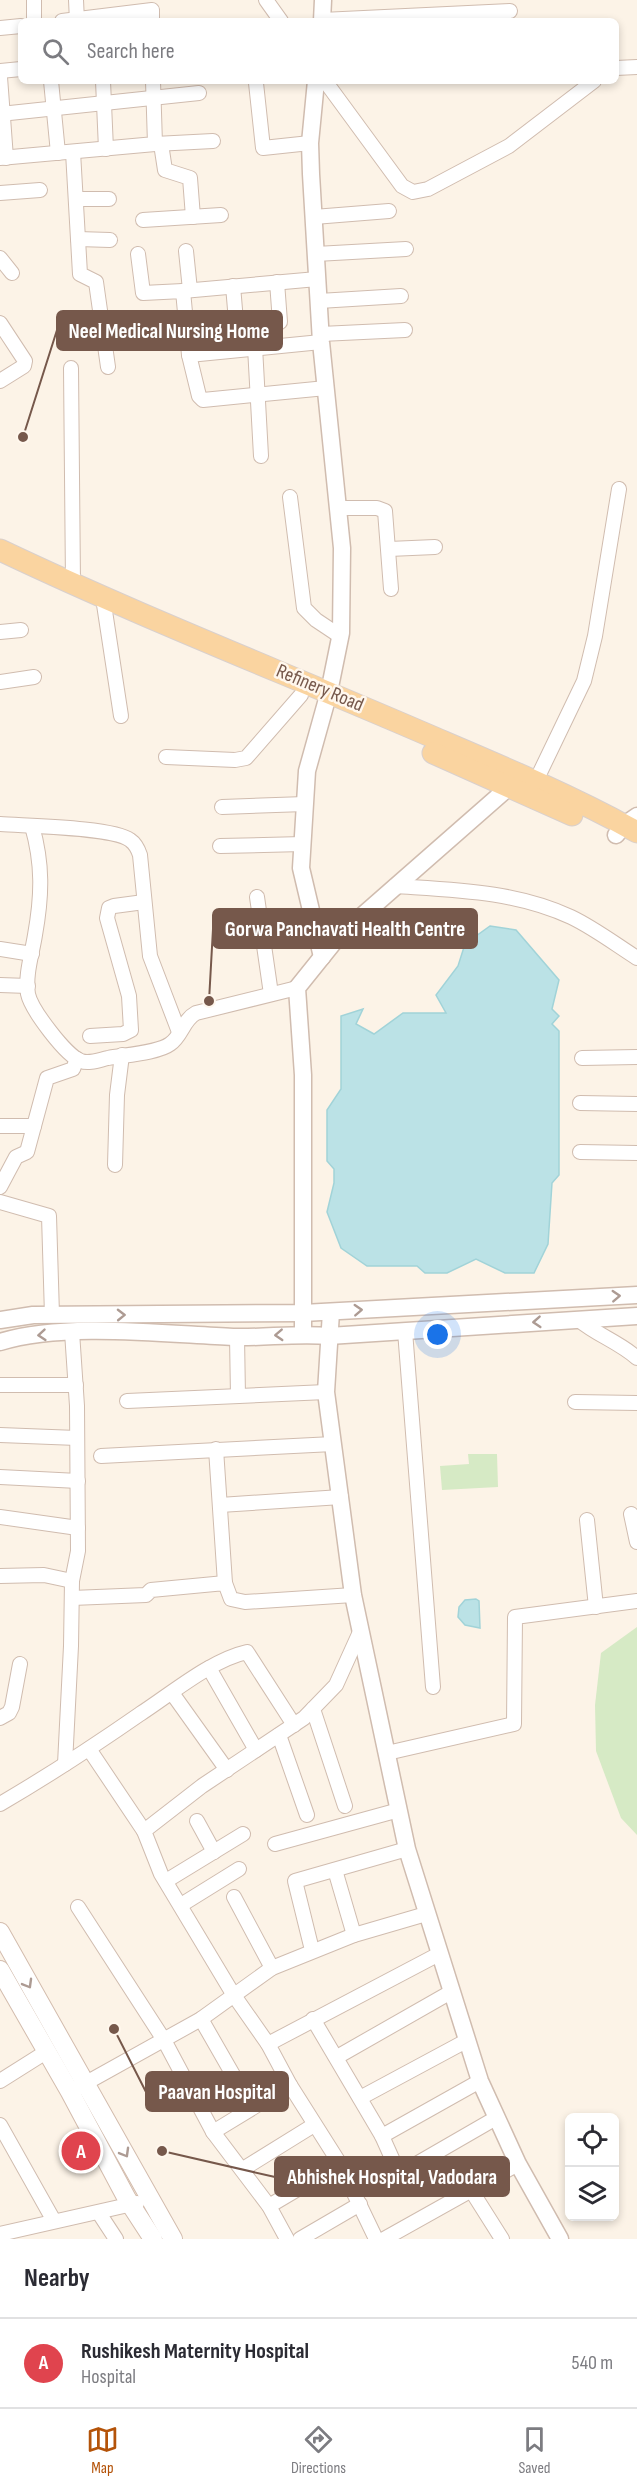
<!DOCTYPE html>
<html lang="en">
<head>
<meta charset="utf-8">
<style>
	:root { --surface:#fff; --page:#f2f2f3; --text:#2b2b33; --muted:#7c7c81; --line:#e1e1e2; --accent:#b45309 }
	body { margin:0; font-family:"Sofia Sans Condensed",sans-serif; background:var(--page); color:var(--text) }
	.controls { position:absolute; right:18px; bottom:18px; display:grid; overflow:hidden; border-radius:9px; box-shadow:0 3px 9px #0003 }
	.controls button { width:54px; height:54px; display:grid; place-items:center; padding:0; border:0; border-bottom:2px solid var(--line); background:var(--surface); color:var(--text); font:30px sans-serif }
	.you { position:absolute; left:438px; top:1335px; width:21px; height:21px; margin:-15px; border:4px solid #fff; border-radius:50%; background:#1a73e8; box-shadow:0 0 0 9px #1a73e833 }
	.badge { display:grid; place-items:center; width:39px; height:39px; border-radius:50%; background:var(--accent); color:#fff; font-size:20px; font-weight:700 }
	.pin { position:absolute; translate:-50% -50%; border:3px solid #fff; box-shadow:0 2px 6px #0006 }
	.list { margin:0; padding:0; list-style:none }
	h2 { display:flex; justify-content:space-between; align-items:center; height:78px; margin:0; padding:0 24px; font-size:26px }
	h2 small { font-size:20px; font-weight:400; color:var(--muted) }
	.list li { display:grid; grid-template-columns:39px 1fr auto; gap:18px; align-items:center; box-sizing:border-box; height:90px; padding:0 24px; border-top:2px solid var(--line) }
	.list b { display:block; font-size:22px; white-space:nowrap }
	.list p { margin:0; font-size:20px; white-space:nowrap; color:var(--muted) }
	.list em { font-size:20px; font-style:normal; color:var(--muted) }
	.icon { flex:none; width:33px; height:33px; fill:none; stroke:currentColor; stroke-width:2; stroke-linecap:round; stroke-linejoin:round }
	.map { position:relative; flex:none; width:637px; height:2239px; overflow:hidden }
	.search { position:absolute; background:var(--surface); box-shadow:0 3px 9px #0003; left:18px; right:18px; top:18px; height:66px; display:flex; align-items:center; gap:15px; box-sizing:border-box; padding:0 21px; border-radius:9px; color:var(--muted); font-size:22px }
	.sheet { height:168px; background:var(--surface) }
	nav { display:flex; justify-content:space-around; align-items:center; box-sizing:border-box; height:84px; border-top:2px solid var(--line); background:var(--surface); font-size:16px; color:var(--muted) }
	nav a { display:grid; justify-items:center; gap:3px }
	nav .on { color:var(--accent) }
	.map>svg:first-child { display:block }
	.green { fill:#d6eac5 }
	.water { fill:#bbe2e6; stroke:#a1d3d8; stroke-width:1.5 }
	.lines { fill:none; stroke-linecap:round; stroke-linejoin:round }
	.minor-casing { stroke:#d0bcaf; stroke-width:16 }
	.tertiary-casing { stroke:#d0bcaf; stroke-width:19 }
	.secondary-casing { stroke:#d3bcad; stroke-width:20 }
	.primary-casing { stroke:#d9d0cd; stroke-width:23 }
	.minor { stroke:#fff; stroke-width:14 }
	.tertiary { stroke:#fff; stroke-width:16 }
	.secondary { stroke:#fff; stroke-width:18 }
	.primary { stroke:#fad4a0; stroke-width:21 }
	.oneway { stroke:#ad9b93 }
	.labels { text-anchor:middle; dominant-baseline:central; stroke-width:5; stroke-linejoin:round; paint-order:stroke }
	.street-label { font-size:20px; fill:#76584b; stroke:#fff7ed }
	.leader { fill:none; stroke:#76584b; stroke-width:2 }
	.callout-dot { fill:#76584b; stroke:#fff7ed; stroke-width:2 }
	.callout { fill:#76584b; stroke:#76584b; stroke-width:2 }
	.callout-label { font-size:21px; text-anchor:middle; font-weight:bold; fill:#fff }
</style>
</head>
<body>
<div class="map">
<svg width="637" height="2239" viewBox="0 0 637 2239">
	<rect width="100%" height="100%" fill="#fcf3e7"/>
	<g class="green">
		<polygon points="468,1454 497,1454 498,1487 442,1490 440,1466 469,1464"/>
		<polygon points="637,1627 637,1835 621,1818 596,1751 595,1705 601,1653"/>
	</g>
	<g class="water">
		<polygon points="490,926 516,930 559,980 552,1009 559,1016 552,1024 559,1031 559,1175 552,1183 548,1244 534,1273 505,1273 476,1259 447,1273 425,1273 417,1266 367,1266 341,1248 327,1212 334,1183 334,1169 327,1161 327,1110 341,1089 341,1016 363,1009 356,1024 374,1034 403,1013 446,1013 436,995 458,966 465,944"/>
		<polygon points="476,1599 479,1601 480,1628 465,1625 458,1617 459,1607 465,1600"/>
	</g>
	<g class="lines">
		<defs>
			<g id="minor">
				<polyline points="34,0 34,21"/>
				<polyline points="76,0 77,21"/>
				<polyline points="266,0 281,21"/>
				<polyline points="322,20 510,11"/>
				<polyline points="62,21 152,10 152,21"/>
				<polyline points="0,28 21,26"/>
				<polyline points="616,68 637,67"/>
				<polyline points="0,71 21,69"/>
				<polyline points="0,77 6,158"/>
				<polyline points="51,81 58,153"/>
				<polyline points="103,81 106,149"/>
				<polyline points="325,81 402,186 413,192 428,189 509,146 594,81"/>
				<polyline points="256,83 263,148 310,143"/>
				<polyline points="0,114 199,93"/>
				<polyline points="155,144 213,141"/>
				<polyline points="161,144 165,170 190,178 193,217"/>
				<polyline points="73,152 80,274 96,282 108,367"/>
				<polyline points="0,158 155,144 153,81"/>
				<polyline points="0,193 40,190"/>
				<polyline points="76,199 109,199"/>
				<polyline points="314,217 389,211"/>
				<polyline points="143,220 221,215"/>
				<polyline points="78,239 110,240"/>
				<polyline points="186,251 190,290"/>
				<polyline points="138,254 143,293 183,291 189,355 321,342"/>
				<polyline points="316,254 406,249"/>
				<polyline points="0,258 12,273"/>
				<polyline points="277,282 280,322"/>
				<polyline points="233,286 236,321"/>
				<polyline points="183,291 317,279"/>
				<polyline points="319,301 401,296"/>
				<polyline points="0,323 25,361 24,366 0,381"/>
				<polyline points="321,334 405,330"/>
				<polyline points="255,347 261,456"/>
				<polyline points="189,355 199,396 203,400 326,388"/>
				<polyline points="71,368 73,584"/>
				<polyline points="290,497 304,608 316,620 340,636"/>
				<polyline points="338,508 377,508 385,511 391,589"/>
				<polyline points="389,549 435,547"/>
				<polyline points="103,598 121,716"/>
				<polyline points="0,632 21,630"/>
				<polyline points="0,682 34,677"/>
				<polyline points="166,757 235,760 246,758 301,695"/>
				<polyline points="533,787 584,681 595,636 619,489"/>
				<polyline points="222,807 305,804"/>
				<path d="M0 824C26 826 113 827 130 840 136 844 138 849 140 855L150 956 179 1032"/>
				<path d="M32 826C43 864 42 896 35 935 32 954 25 975 28 994 31 1009 66 1056 81 1061 89 1064 99 1060 108 1058 124 1055 158 1053 170 1044 182 1036 183 1020 196 1013L297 988"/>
				<polyline points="220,846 303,844"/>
				<path d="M395 886C455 890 515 891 571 917 594 928 615 944 637 958"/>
				<polyline points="257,897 271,994"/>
				<polyline points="0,949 32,954"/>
				<polyline points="0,985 28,986"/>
				<polyline points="90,1036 123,1034 131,1030 129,996 107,918 109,908 114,906 144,902"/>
				<polyline points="582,1058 637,1057"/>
				<polyline points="580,1103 637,1104"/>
				<polyline points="0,1126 34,1126"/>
				<polyline points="580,1152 637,1153"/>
				<polyline points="115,1165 117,1095 122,1055"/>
				<polyline points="0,1187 16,1157 27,1152 47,1078 73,1069 77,1059"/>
				<polyline points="0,1202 49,1216 52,1315"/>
				<path d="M579 1320C597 1335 619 1342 637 1358"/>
				<polyline points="405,1331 433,1687"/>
				<polyline points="237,1337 238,1396"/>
				<polyline points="0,1385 76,1385"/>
				<polyline points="127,1401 326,1392"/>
				<polyline points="575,1402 637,1403"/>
				<polyline points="0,1435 77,1438"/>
				<polyline points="216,1449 225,1583"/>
				<polyline points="101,1456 333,1444"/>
				<polyline points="0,1477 78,1481"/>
				<polyline points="220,1505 341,1497"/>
				<polyline points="631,1514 637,1542"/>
				<polyline points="0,1517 78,1528"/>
				<polyline points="587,1520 596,1607"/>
				<polyline points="0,1576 44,1575 72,1581"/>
				<polyline points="72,1598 146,1595 151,1590 225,1583 231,1599 245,1602 353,1595"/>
				<polyline points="360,1632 336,1685 304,1718 202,1786 144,1831 161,1874 233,1994 268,2044 290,2085 340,2164 376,2239"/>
				<polyline points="209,1668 256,1750"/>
				<polyline points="172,1693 227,1770"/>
				<polyline points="313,1709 345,1806"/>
				<polyline points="0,1718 9,1713 12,1707 20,1664"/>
				<polyline points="279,1735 307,1815"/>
				<polyline points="89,1749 144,1831"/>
				<polyline points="387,1753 514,1724 515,1617 637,1601"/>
				<polyline points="65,1764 71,1646 72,1581 78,1551 77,1406 72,1332"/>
				<path d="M0 1804C48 1776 94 1746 140 1714 171 1694 211 1660 247 1652L294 1725"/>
				<polyline points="197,1821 214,1852"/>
				<polyline points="275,1844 399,1810"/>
				<polyline points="335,1870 354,1935"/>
				<polyline points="166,1881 243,1834"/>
				<polyline points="234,1897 272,1968"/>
				<polyline points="181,1905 239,1869"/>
				<polyline points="78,1907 164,2040 213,2132 269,2206 287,2239"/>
				<polyline points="312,1950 295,1881 407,1849"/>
				<polyline points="201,2019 240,2087"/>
				<polyline points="313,2019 382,2136 399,2174 496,2118"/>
				<polyline points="268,2044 439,1954"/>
				<polyline points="337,2057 451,1992"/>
				<polyline points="0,2081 46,2052"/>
				<polyline points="77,2088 201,2019 272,1968 354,1935 426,1914"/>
				<polyline points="360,2098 466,2041"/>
				<polyline points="0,2125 54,2221"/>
				<polyline points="213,2132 290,2085"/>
				<polyline points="382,2136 480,2081"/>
				<polyline points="243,2169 314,2125"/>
				<polyline points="471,2190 502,2239"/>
				<polyline points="269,2206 340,2164"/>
				<polyline points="99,2213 116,2239"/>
				<polyline points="0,2234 137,2203"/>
				<polyline points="300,2239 360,2204"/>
				<polyline points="384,2239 518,2164"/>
			</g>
			<g id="tertiary">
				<polyline points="322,21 323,0"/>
				<polyline points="316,81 310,143 311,174 321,342 342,548 341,633 329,692 307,771 301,868 322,957"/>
				<polyline points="616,835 624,825 637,816"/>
				<polyline points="331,1312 326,1392 353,1595 407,1849 480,2081 518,2164 560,2239"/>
				<polyline points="0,1320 33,1315 303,1313 637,1295"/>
				<polyline points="303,1334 303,1075 297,988 338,937 509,787"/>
				<path d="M0 1342C65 1322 164 1334 233 1337 265 1338 297 1333 329 1336L637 1316"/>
			</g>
			<g id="secondary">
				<polyline points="0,1932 173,2239"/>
				<polyline points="0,1970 70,2092 127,2199 153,2239"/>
			</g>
			<g id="primary">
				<path d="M0 550C143 618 290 675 435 738 503 767 572 796 637 832"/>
				<polyline points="433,753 572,815"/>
			</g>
		</defs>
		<use href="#minor" class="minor-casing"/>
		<use href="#tertiary" class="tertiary-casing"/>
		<use href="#secondary" class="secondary-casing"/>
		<use href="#primary" class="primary-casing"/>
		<use href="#minor" class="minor"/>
		<use href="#tertiary" class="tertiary"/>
		<use href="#secondary" class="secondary"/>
		<use href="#primary" class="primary"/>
	</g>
	<defs><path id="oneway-chevron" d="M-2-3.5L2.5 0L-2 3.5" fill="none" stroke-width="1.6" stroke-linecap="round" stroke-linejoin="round" transform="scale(1.5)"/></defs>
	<g class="oneway">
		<use href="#oneway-chevron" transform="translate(616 1296) rotate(-3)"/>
		<use href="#oneway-chevron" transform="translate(358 1310) rotate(-3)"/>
		<use href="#oneway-chevron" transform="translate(121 1315) rotate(-1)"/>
		<use href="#oneway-chevron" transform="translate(537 1322) rotate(176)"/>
		<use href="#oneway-chevron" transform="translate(42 1335) rotate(175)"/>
		<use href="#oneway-chevron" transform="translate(279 1335) rotate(177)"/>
		<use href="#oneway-chevron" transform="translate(28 1984) rotate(60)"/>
		<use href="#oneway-chevron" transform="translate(125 2153) rotate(60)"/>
	</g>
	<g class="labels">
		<g class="street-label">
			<text transform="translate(320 688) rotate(23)">Refinery Road</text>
		</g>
	</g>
	<path class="leader" d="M23 437L57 330M209 1001L213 929M114 2029L146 2092M162 2151L275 2177"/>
	<g class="callout-dot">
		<circle cx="23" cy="437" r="6"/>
		<circle cx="209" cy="1001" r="6"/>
		<circle cx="114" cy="2029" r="6"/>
		<circle cx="162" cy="2151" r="6"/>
	</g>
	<g class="callout">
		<rect x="57" y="311" width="225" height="39" rx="6"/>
		<rect x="213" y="909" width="264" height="39" rx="6"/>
		<rect x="146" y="2072" width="142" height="39" rx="6"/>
		<rect x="275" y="2157" width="234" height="39" rx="6"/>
	</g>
	<g class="callout-label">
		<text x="169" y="338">Neel Medical Nursing Home</text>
		<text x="345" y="936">Gorwa Panchavati Health Centre</text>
		<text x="217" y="2099">Paavan Hospital</text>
		<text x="392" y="2184">Abhishek Hospital, Vadodara</text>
	</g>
</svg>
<div class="controls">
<button><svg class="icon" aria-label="locate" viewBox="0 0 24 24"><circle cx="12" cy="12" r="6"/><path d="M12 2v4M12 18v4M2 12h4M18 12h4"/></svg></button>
<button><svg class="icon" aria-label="layers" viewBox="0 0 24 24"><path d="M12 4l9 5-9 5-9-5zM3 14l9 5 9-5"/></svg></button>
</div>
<div class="you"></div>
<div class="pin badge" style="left:81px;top:2151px;background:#e0444e">A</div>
<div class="search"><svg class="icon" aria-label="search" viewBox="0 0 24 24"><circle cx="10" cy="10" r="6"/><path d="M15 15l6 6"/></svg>Search here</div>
</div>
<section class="sheet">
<h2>Nearby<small></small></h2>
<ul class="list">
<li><span class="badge" style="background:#e0444e">A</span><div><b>Rushikesh Maternity Hospital</b><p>Hospital</p></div><em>540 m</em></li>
</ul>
</section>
<nav>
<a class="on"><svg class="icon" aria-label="map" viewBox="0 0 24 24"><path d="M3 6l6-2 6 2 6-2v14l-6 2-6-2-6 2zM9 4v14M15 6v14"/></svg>Map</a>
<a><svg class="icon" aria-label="directions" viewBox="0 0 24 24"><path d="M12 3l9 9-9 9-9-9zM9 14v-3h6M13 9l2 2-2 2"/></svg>Directions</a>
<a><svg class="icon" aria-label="saved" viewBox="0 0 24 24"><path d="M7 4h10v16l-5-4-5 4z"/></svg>Saved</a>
</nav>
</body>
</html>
